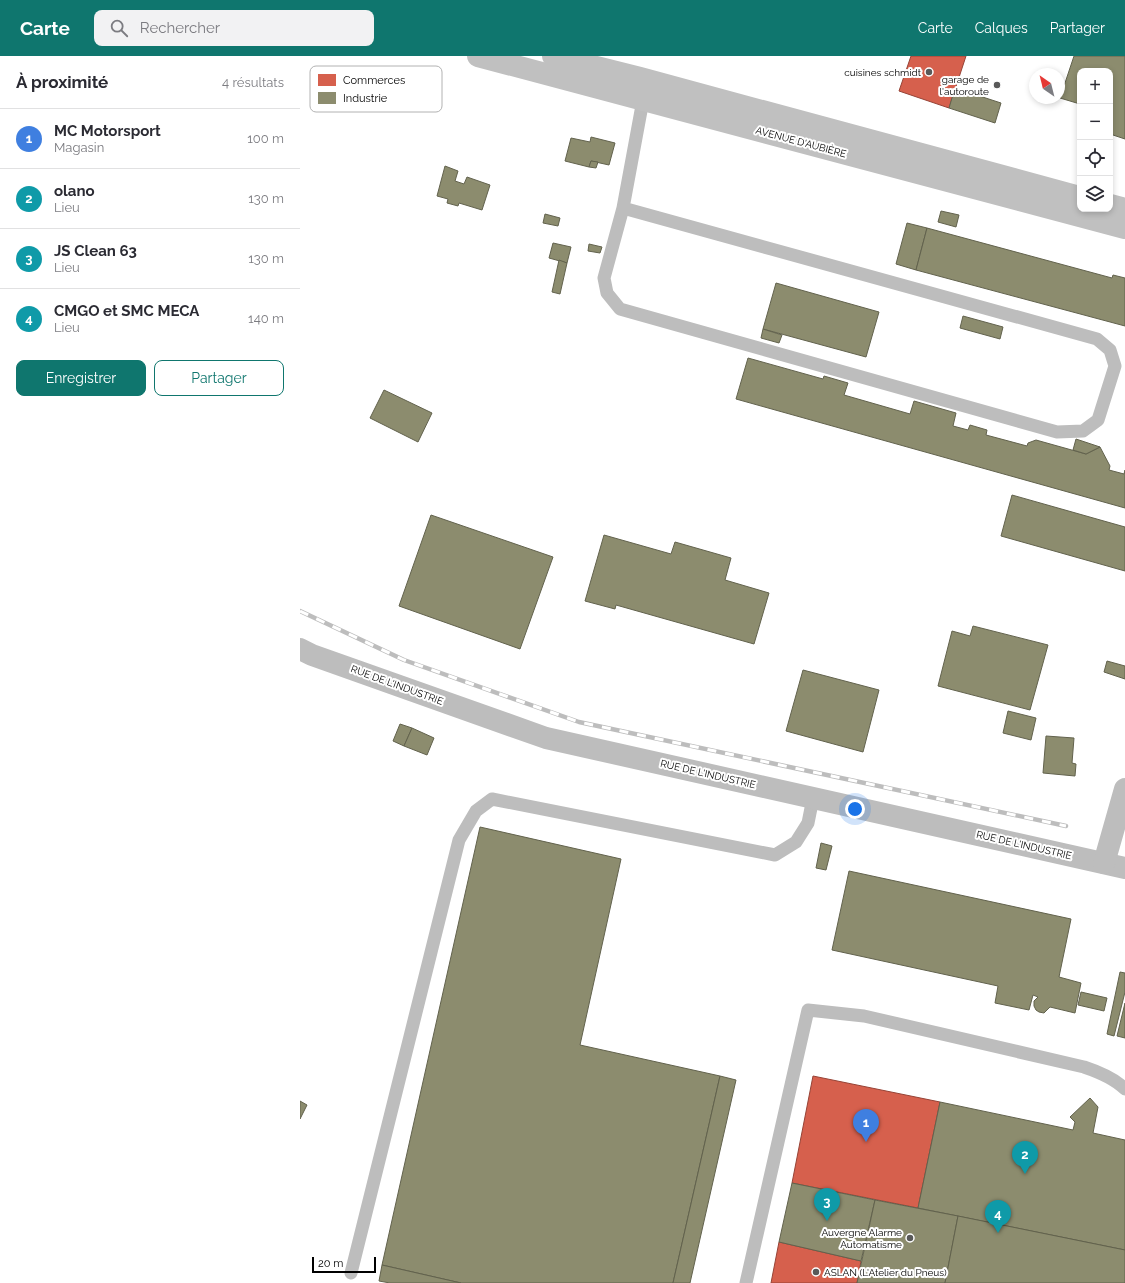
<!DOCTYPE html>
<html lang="fr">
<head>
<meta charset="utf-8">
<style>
	:root { --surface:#fff; --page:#f2f2f3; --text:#2b2b33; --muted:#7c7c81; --line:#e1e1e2; --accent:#0f766e }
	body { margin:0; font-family:Raleway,sans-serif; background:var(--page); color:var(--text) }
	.controls { position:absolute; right:12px; top:12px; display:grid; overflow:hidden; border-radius:8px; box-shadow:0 2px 6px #0003 }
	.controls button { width:36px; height:36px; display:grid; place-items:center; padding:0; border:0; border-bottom:1px solid var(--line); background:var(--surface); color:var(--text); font:20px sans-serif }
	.compass { position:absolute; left:729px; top:12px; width:36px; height:36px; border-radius:50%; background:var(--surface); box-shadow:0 2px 6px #0003; rotate:325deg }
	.scale { position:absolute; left:12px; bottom:10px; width:64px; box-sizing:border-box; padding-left:4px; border:2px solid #000; border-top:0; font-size:11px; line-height:14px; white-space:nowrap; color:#000; -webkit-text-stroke:3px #fff; paint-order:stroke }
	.you { position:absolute; left:555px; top:753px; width:14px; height:14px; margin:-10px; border:3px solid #fff; border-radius:50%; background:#1a73e8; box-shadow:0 0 0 6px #1a73e833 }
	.badge { display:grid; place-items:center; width:26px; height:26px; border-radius:50%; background:var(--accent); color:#fff; font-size:13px; font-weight:700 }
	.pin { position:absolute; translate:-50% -33px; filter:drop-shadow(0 1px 2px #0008) }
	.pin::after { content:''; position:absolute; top:21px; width:14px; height:12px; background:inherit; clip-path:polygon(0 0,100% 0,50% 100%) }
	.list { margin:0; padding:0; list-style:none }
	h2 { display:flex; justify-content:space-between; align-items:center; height:52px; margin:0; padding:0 16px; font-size:17px }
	h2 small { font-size:13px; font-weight:400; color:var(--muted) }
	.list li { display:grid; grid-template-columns:26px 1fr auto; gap:12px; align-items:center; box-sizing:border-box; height:60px; padding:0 16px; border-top:1px solid var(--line) }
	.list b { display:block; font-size:15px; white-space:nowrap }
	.list p { margin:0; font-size:13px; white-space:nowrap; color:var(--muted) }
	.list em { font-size:13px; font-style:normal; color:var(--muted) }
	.actions { display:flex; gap:8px; padding:12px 16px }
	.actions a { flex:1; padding:9px 0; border:1px solid var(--accent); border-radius:8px; text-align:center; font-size:14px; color:var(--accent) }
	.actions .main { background:var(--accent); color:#fff }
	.icon { flex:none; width:22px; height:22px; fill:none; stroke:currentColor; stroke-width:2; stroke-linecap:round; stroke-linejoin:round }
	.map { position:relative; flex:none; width:825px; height:1227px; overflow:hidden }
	header { display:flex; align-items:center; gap:24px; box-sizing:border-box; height:56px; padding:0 20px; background:var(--accent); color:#fff }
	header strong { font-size:19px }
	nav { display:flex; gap:22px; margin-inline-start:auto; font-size:14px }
	.search { width:280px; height:36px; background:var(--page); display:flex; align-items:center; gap:10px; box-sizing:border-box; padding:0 14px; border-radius:8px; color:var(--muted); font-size:15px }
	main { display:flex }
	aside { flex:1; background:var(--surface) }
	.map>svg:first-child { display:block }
	.shops { fill:#d6604d; stroke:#964336 }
	.industry { fill:#8c8c6e; stroke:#62624d }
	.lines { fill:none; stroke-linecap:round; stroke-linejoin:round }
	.lane { stroke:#bdbdbd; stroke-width:13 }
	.street { stroke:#bdbdbd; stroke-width:22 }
	.secondary { stroke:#c0c0c0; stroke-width:22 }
	.rail-casing { stroke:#bdbdbd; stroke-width:4.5 }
	.rail { stroke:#fff; stroke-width:3; stroke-dasharray:9; stroke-linecap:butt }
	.poi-dot { fill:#595959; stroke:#fff; stroke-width:1.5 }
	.labels { text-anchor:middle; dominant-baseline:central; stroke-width:4; stroke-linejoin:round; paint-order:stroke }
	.poi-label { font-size:10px; fill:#000; stroke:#fff; text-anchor:end }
	.street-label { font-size:10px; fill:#000; stroke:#fff }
	.key { fill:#fff; stroke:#b2b2b2; stroke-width:1 }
	.key-label { font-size:11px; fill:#000 }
</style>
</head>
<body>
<header>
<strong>Carte</strong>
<div class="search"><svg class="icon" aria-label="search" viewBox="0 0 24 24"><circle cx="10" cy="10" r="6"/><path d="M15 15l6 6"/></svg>Rechercher</div>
<nav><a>Carte</a><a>Calques</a><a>Partager</a></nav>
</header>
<main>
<aside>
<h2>À proximité<small>4 résultats</small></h2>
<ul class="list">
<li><span class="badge" style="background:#3f7fe0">1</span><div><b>MC Motorsport</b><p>Magasin</p></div><em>100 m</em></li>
<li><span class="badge" style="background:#0f9aa8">2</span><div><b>olano</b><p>Lieu</p></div><em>130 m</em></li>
<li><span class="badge" style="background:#0f9aa8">3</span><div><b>JS Clean 63</b><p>Lieu</p></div><em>130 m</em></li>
<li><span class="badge" style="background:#0f9aa8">4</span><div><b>CMGO et SMC MECA</b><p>Lieu</p></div><em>140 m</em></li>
</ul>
<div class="actions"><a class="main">Enregistrer</a><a>Partager</a></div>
</aside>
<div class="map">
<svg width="825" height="1227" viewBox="0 0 825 1227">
	<rect width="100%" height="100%" fill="#fff"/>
	<g class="shops">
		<polygon points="611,0 666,0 649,52 599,35"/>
		<polygon points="513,1020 640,1046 618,1152 492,1127"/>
		<polygon points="479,1186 561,1205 557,1227 471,1227"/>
	</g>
	<g class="industry">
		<polygon points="774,0 825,0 825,83 810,78 810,15 780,15 780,48 760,42"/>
		<polygon points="655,32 701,47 695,67 649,52"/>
		<polygon points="291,81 315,87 309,109 291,105 289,111 265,105 271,82 290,86"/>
		<polygon points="291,105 298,106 296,112 289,111"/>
		<polygon points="145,110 158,115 155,125 164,128 167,121 190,129 182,154 159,147 158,150 147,147 148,143 137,140"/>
		<polygon points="641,155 659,159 656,171 638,166"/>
		<polygon points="245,158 260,162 258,170 243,167"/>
		<polygon points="607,167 627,172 616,214 596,208"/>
		<polygon points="627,172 812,222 813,219 825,222 825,270 616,214"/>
		<polygon points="253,187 271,191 267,207 249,202"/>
		<polygon points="289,188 302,191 300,197 288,195"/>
		<polygon points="259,204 267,207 260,238 252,236"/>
		<polygon points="476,227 579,256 566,301 463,273"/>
		<polygon points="663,260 703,271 700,283 660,272"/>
		<polygon points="463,273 482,279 479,287 461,282"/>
		<polygon points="448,302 523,323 524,320 548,327 544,339 610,358 614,345 656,357 653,370 668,374 670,369 687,374 686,379 727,390 728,387 736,384 786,398 800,391 810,410 809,414 824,418 825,414 825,452 436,343"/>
		<polygon points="84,334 132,357 118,386 70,362"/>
		<polygon points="776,383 800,391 786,398 773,394"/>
		<polygon points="712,439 825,471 825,515 701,480"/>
		<polygon points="131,459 253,501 220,593 99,550"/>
		<polygon points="304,479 371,498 375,486 431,502 425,524 469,537 454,588 316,549 315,553 285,545"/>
		<polygon points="673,570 748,589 730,654 638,630 652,575 670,580"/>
		<polygon points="807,605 825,610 825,623 804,616"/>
		<polygon points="503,614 579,634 563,696 486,675"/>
		<polygon points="708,655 736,662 731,684 703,677"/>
		<polygon points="100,668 112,672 104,690 93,685"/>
		<polygon points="112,672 134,682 127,699 104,690"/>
		<polygon points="746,680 774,682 772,707 776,708 775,720 743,717"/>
		<polygon points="180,771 321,803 280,989 420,1020 373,1227 161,1227 82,1209"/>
		<polygon points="521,787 532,790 526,814 516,812"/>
		<polygon points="549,815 771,863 759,921 781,927 775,957 750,951 744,957 739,956 736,954 734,950 734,945 738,941 733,939 729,954 695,947 698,930 532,894"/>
		<polygon points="820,916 825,917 825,936 814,980 807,978"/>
		<polygon points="781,936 807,942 804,955 778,949"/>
		<polygon points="825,947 825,982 817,980"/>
		<polygon points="420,1020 436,1024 390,1227 373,1227"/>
		<polygon points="790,1042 798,1051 793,1077 825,1084 825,1194 618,1152 640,1046 773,1074 775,1066 770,1061"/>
		<polygon points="0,1045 7,1049 0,1063"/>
		<polygon points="492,1127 575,1144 561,1205 479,1186"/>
		<polygon points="575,1144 658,1160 645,1227 557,1227"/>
		<polygon points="658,1160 825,1194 825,1227 645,1227"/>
		<polygon points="82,1209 161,1227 90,1227 79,1225"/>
	</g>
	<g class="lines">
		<g class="lane">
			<polyline points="323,152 304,222 307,237 320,253 757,376 783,375 798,364 815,310 810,294 797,283 323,152 343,44"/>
			<polyline points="51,1217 159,784 176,755 192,743 475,799 496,786 508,767 513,742"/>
			<path d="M446 1227 508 954 564 960 784 1011C799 1016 814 1022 825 1033"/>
		</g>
		<g class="street">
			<polyline points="0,593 12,599 246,682 825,812"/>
			<polyline points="804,807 825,733"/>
		</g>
		<g class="secondary">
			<polyline points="178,0 825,172"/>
			<polyline points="253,0 340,22 780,141"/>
			<polyline points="810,149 825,153"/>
		</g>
		<defs>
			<polyline id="rail" points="0,555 104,604 279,666 766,770"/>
		</defs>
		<use href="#rail" class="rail-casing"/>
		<use href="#rail" class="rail"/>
	</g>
	<g class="poi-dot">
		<circle cx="629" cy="16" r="4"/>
		<circle cx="697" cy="29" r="4"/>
		<circle cx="610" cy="1182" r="4"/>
		<circle cx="516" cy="1216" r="4"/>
	</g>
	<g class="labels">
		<g class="poi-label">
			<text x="621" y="16">cuisines schmidt</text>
			<text x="689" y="23">garage de<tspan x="689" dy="12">l'autoroute</tspan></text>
			<text x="602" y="1176">Auvergne Alarme<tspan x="602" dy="12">Automatisme</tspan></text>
			<text x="524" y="1216" text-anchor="start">ASLAN (L'Atelier du Pneus)</text>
		</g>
		<g class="street-label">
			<text transform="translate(501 86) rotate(15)">AVENUE D'AUBIÈRE</text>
			<text transform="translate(97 629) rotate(20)">RUE DE L'INDUSTRIE</text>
			<text transform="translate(408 718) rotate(13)">RUE DE L'INDUSTRIE</text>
			<text transform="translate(724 789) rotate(13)">RUE DE L'INDUSTRIE</text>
		</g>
	</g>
	<rect x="10" y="10" width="132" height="46" rx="6" class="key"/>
	<rect x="18" y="18" width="18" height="12" fill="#d6604d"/>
	<rect x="18" y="36" width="18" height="12" fill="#8c8c6e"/>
	<g class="key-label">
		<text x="43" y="28">Commerces</text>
		<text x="43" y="46">Industrie</text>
	</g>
</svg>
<div class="controls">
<button>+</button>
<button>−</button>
<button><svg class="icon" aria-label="locate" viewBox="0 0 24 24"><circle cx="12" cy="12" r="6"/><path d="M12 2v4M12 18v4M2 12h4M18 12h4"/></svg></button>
<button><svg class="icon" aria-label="layers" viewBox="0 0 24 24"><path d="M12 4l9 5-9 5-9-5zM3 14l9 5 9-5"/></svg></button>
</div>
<svg class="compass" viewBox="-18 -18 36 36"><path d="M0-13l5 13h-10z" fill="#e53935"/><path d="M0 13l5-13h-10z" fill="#7c7c81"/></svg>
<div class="scale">20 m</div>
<div class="you"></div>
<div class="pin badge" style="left:566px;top:1086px;background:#3f7fe0">1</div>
<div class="pin badge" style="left:725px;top:1118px;background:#0f9aa8">2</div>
<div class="pin badge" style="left:527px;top:1165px;background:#0f9aa8">3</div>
<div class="pin badge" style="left:698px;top:1177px;background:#0f9aa8">4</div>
</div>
</main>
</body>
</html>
